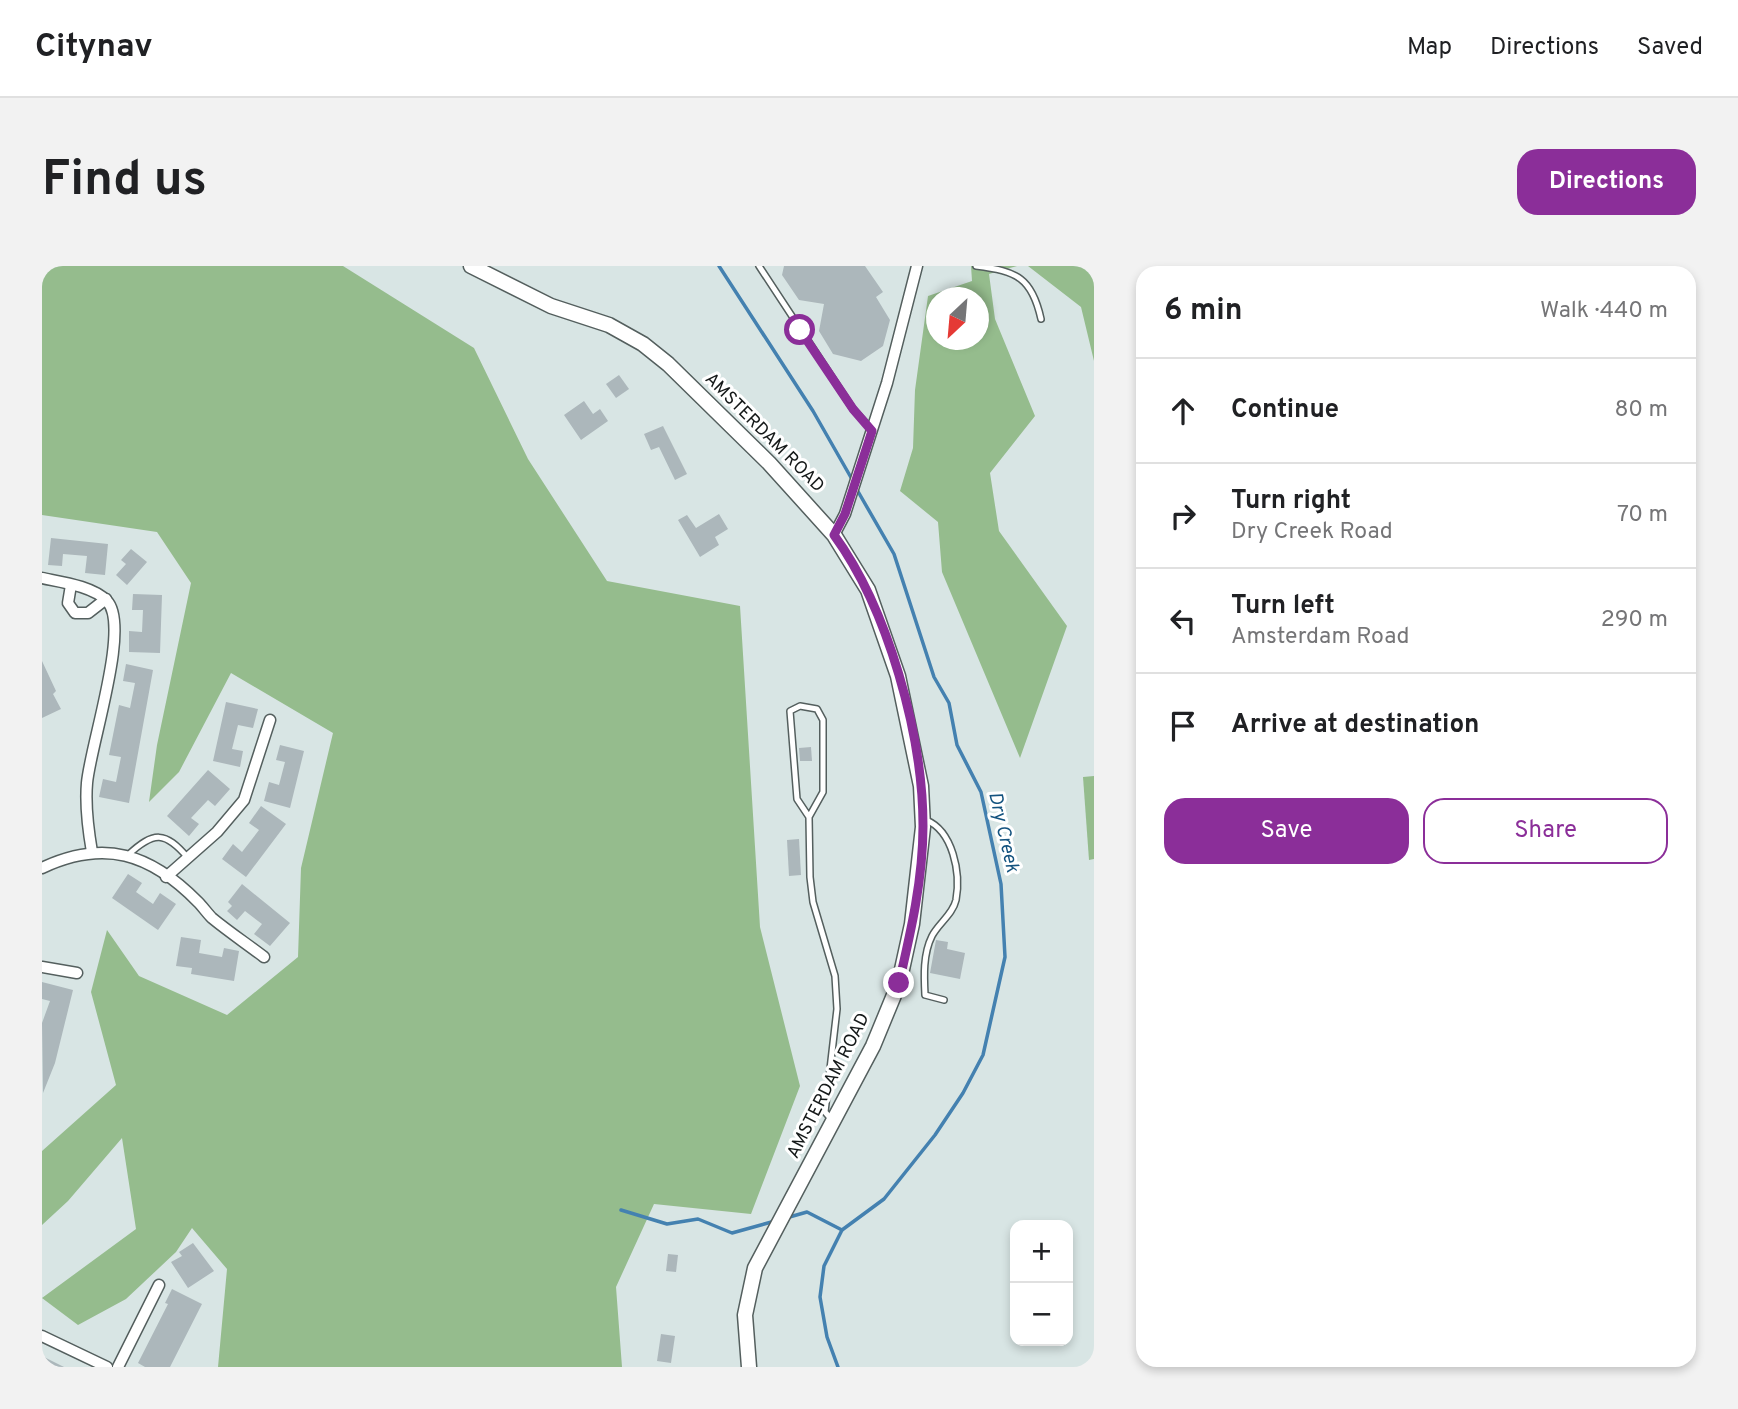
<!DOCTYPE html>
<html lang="en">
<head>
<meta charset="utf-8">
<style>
	:root { --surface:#fff; --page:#f2f2f2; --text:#202124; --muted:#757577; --line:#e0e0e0; --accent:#8b2e99 }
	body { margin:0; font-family:Overpass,sans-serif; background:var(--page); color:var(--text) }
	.controls { position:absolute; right:21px; bottom:21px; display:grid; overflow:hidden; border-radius:14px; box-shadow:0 4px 10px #0003 }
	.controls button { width:63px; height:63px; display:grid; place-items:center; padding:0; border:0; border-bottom:2px solid var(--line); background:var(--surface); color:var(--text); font:35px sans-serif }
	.compass { position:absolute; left:884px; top:21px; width:63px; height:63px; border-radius:50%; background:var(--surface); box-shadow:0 4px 10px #0003; rotate:206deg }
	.stop { position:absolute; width:21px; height:21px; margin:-16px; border:5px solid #8b2e99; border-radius:50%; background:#fff }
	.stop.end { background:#8b2e99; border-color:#fff; box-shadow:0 2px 7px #0008 }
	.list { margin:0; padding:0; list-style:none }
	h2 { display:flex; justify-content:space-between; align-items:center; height:91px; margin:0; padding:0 28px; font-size:30px }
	h2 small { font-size:23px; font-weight:400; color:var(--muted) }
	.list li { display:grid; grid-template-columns:46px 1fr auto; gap:21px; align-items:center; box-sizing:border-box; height:105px; padding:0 28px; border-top:2px solid var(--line) }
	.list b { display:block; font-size:26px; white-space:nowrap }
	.list p { margin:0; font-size:23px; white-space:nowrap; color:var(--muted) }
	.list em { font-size:23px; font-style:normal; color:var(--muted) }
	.actions { display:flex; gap:14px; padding:21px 28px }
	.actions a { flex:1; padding:16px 0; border:2px solid var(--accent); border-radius:21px; text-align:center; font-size:24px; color:var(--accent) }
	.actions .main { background:var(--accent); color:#fff }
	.icon { flex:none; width:38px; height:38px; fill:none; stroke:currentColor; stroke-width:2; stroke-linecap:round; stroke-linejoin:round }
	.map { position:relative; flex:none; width:1052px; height:1101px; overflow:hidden; border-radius:21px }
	header { display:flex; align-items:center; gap:42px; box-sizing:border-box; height:98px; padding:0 35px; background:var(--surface); border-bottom:2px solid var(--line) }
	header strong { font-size:33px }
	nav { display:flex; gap:38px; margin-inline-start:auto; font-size:24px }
	.intro { display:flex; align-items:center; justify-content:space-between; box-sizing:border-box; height:168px; padding:0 42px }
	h1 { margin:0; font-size:49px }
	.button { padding:18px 32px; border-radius:21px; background:var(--accent); color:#fff; font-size:24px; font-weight:700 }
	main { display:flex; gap:42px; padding:0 42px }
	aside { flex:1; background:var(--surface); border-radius:21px; box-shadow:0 4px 10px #0003 }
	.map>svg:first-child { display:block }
	.green { fill:#95bc8d; fill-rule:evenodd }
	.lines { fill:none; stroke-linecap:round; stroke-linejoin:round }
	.stream { stroke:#4481b0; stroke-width:3.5 }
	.building { fill:#acb7bb }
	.service-casing { stroke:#545f5e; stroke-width:8 }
	.minor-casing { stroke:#545f5e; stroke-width:13 }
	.secondary-casing { stroke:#545f5e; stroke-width:17 }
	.service { stroke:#fff; stroke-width:5 }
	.minor { stroke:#fff; stroke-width:10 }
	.secondary { stroke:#fff; stroke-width:14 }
	.route { stroke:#8b2e99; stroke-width:9 }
	.labels { text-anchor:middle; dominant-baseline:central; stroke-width:6; stroke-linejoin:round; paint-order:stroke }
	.street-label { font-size:18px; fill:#141818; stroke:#fff }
	.water-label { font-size:19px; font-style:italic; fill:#14537f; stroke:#fff }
</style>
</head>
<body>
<header>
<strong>Citynav</strong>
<nav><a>Map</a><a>Directions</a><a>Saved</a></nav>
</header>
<div class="intro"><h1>Find us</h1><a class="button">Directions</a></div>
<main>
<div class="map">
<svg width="1052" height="1101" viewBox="0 0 1052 1101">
	<rect width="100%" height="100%" fill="#d8e5e4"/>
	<g class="green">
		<polygon points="0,0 301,0 432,82 486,193 565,315 698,340 718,661 758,820 709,948 612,938 574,1021 580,1101 176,1101 185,1003 150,962 134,986 84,1033 36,1059 0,1032 94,963 80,872 26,935 0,959 0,885 74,819 49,726 65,664 97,710 185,749 256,691 259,602 291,467 189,407 137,506 107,536 115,479 149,317 115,266 0,249"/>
		<path d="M929 0H975L947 8 953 53 993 150 948 207 957 265 1025 360 978 492 900 306 896 256 858 225 871 182 873 124 886 30 930 15ZM894 32H936V74H894Z"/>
		<polygon points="986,0 1052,0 1052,95 1039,41"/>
		<polygon points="1052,510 1052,593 1047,594 1041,511"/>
	</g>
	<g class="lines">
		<g class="stream">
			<polyline points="677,0 771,145 811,215"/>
			<polyline points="579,944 625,958 656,953 690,967 733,955"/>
			<polyline points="744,952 765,946 800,964"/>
			<polyline points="796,1101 785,1071 778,1031 782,1000 800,964 842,933 893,869 921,827 941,789 963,691 959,618 939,526 915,479 907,437 892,411 852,288 814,222"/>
		</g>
	</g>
	<g class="building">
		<polygon points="742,0 823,0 841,26 834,31 848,54 841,80 819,95 791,88 777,65 782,38 757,34 740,9"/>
		<polygon points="577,109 587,123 574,132 564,118"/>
		<polygon points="542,135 551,148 558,143 566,155 539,174 522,149"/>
		<polygon points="621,160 645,208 633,214 617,181 609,184 602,168"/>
		<polygon points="677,248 686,263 673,271 677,279 658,291 636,254 645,249 654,262"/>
		<polygon points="9,272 66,278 63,309 43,307 45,290 21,288 20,300 6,299"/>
		<polygon points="89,283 105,296 85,319 74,309 84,298 79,294"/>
		<polygon points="91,328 120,329 118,387 87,386 87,365 100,366 101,344 90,344"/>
		<polygon points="0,395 14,425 11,428 19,443 0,452"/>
		<polygon points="84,398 111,404 87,537 57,531 61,513 74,516 79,491 67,489 77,439 88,442 93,417 81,415"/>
		<polygon points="184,436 216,443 211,462 196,459 190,483 201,485 198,501 171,495"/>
		<polygon points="238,479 262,485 248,542 222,535 227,516 237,519 243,496 234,494"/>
		<polygon points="769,481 770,495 758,495 757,482"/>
		<polygon points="166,504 188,523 173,540 166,534 149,552 157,558 147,570 125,550"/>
		<polygon points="219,540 244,558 204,611 180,593 191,578 200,586 217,564 207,557"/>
		<polygon points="757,573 759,609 747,610 745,574"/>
		<polygon points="86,608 100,617 94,626 111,638 118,627 134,638 116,664 70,632"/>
		<polygon points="200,618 248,657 228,680 212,668 220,658 203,645 195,654 185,645 190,640 186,636"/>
		<polygon points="139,671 159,674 157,687 180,691 182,682 197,685 192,715 149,708 150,702 134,700"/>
		<polygon points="894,674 906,676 905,683 923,687 918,713 888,707"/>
		<polygon points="0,716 31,724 13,797 1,827 0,757 8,735 0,733"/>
		<polygon points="151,977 172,1005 146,1022 129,996 140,990 137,986"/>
		<polygon points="626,988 636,989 634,1006 624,1005"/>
		<polygon points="130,1023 160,1038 128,1101 103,1101 96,1097 126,1038 123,1037"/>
		<polygon points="619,1068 633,1070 629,1097 615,1095"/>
		<polygon points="0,1090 22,1101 0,1101"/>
	</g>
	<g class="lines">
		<defs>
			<g id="service">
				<polyline points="717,0 811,143 830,164"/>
				<path d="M934 0C975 5 990 12 999 53"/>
				<polyline points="767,551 755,533 748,445 758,440 775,443 781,454 781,526 767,551 768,611 771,636 793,710 795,743 783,846 790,854"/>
				<path d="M884 554C911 565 919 607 914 634 911 648 896 658 890 670 881 688 882 710 883 729L902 734"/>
				<path d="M86 589C112 565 123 565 146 592"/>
			</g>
			<g id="minor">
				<polyline points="792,269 803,248 845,117 875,0"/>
				<path d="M0 312C19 316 51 320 65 335 89 360 48 480 45 517 43 540 46 563 50 586"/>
				<polyline points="29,319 26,337 33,347 46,347 64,333"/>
				<path d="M0 602C62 573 108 587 156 636 161 641 165 647 170 652 187 666 205 678 222 691"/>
				<polyline points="124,611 175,566 202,534 228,454"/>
				<polyline points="0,701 35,707"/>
				<polyline points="0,1070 65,1101"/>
				<polyline points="76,1101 117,1019"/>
			</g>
			<polyline id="secondary" points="429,0 509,40 567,59 601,78 626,98 727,197 792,269 826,324 856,410 879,520 881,561 870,658 857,717 831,780 713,1002 703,1049 707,1101"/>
		</defs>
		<use href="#service" class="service-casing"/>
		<use href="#minor" class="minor-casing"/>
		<use href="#secondary" class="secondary-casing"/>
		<use href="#service" class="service"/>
		<use href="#minor" class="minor"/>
		<use href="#secondary" class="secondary"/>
	</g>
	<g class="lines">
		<path class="route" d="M758 64 811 143 830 165 803 248 792 269C846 343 881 469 881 560 881 613 869 665 857 717"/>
	</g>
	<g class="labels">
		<g class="street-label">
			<text transform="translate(722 167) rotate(45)">AMSTERDAM ROAD</text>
			<text transform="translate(787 820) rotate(-63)">AMSTERDAM ROAD</text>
		</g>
		<g class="water-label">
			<text transform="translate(961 566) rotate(77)">Dry Creek</text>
		</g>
	</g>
</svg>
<div class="controls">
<button>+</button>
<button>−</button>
</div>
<svg class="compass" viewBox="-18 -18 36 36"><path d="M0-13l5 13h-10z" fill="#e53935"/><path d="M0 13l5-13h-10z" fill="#757577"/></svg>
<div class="stop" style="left:758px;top:64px"></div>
<div class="stop end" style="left:857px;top:717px"></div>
</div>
<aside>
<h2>6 min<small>Walk · 440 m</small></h2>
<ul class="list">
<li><svg class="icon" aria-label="ahead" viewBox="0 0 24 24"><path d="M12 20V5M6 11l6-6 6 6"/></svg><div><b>Continue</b></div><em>80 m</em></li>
<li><svg class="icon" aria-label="right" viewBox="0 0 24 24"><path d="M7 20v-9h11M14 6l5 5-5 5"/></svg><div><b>Turn right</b><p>Dry Creek Road</p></div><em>70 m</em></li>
<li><svg class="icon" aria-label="left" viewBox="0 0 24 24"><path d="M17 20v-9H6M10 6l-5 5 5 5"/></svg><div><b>Turn left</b><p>Amsterdam Road</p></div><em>290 m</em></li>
<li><svg class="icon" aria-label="arrive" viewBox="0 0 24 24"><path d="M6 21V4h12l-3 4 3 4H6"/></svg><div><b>Arrive at destination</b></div></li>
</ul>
<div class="actions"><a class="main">Save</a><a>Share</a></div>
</aside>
</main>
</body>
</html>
